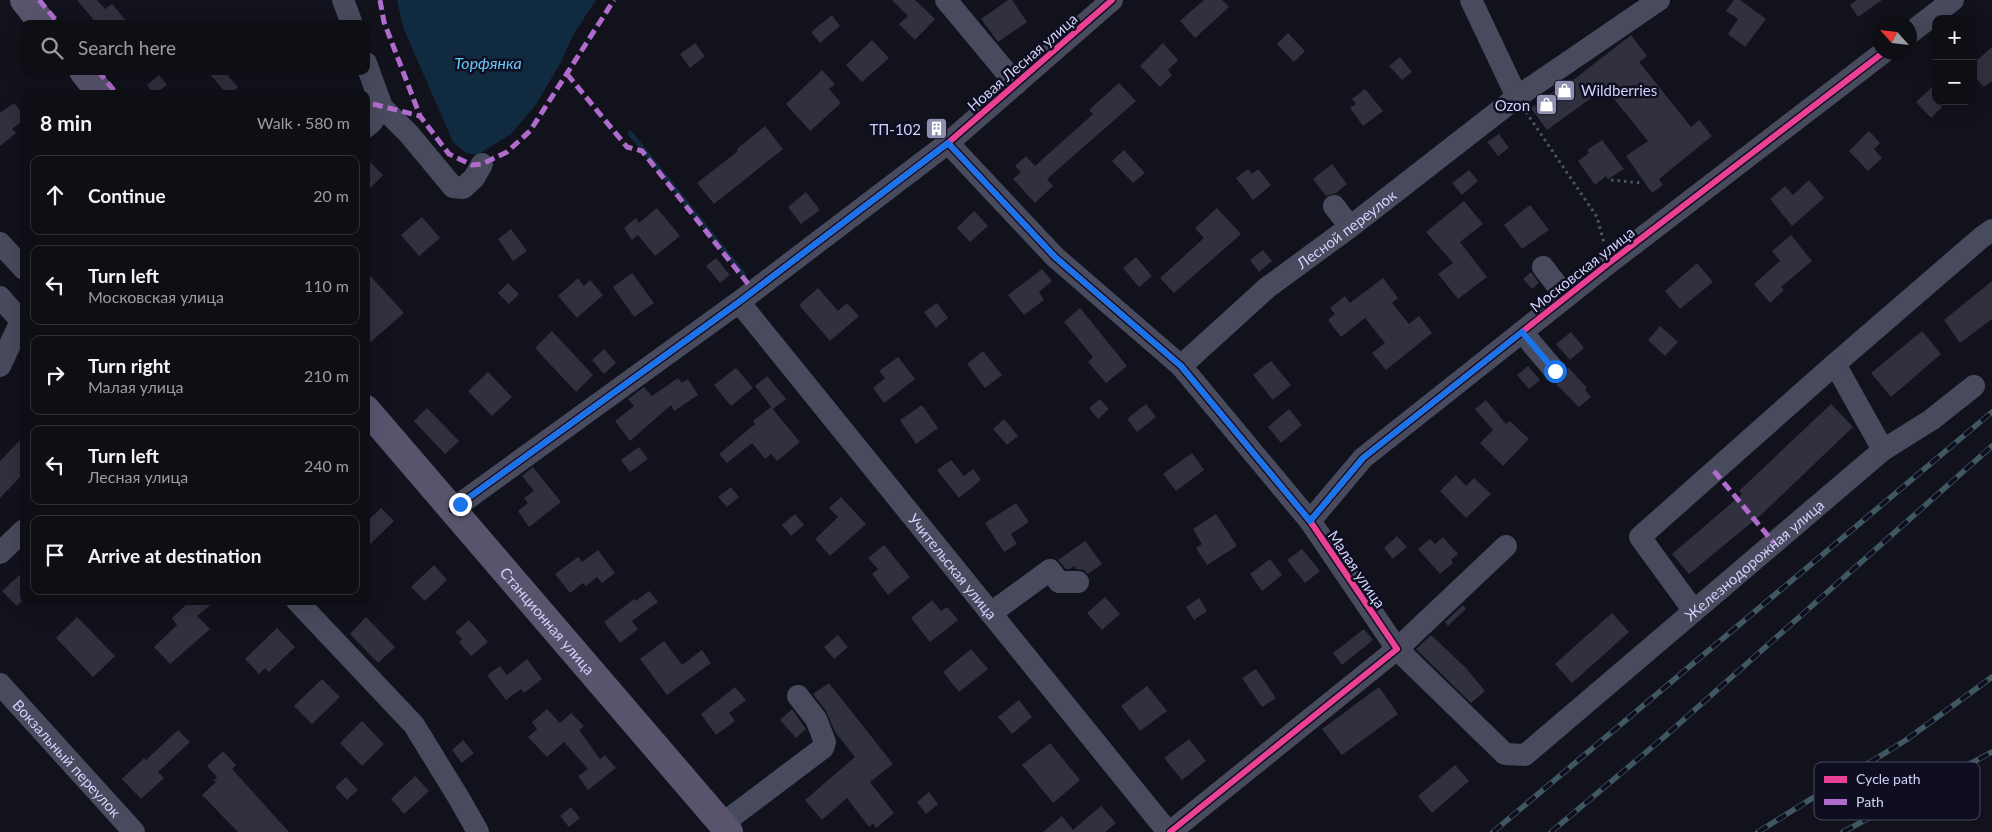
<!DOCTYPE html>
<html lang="en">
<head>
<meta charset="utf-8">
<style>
	:root { --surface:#0e0e15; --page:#17171e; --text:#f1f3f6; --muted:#9b9ca0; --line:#2e2e34 }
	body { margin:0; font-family:Lato,sans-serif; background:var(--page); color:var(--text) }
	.controls { position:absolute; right:15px; top:15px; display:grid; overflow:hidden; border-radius:10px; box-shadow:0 5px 20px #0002 }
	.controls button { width:45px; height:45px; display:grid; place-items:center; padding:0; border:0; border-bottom:1px solid var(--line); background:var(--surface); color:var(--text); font:25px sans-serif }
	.compass { position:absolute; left:1872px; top:15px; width:45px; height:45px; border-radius:50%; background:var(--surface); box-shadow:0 5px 20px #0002; rotate:297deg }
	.stop { position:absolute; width:15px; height:15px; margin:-11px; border:4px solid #1a73e8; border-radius:50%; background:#fff }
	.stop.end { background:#1a73e8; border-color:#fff; box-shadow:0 1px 5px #0008 }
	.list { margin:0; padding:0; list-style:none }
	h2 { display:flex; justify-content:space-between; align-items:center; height:65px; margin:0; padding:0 20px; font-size:21px }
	h2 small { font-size:16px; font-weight:400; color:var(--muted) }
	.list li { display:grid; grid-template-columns:32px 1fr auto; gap:15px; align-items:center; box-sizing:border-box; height:80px; margin:0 10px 10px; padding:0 10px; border:1px solid var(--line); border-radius:10px }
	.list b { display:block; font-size:19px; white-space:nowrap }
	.list p { margin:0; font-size:16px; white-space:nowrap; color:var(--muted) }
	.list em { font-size:16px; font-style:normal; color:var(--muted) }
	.icon { flex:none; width:28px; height:28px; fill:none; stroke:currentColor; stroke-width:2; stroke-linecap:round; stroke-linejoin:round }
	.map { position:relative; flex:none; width:1992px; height:832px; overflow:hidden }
	.search { position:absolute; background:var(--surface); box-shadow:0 5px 20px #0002; left:20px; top:20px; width:350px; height:55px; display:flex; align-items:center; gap:12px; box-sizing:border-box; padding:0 18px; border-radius:10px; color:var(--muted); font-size:19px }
	.panel { position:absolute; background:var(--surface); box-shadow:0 5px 20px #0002; left:20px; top:90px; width:350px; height:515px; border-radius:10px }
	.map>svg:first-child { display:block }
	.water { fill:#102a3f }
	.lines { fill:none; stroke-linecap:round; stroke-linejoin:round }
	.stream { stroke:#102a3f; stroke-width:5 }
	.building { fill:#30303e }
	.path { stroke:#485861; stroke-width:3; stroke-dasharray:2.5 4; stroke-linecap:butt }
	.minor { stroke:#484a5d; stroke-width:22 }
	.major { stroke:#59536e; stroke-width:28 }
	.rail-casing { stroke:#405862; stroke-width:5.5 }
	.rail { stroke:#0f0e20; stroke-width:4; stroke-dasharray:11; stroke-linecap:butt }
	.quiet { stroke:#b06ccc; stroke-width:5; stroke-dasharray:10 5; stroke-linecap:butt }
	.cycleway-casing { stroke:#0f0e20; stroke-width:9 }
	.cycleway { stroke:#ea4096; stroke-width:6 }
	.route { stroke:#1a73e8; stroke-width:6 }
	.labels { text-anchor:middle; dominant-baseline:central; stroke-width:5; stroke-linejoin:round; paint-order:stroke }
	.street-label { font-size:15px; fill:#d0d2fc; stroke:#0f0e20 }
	.poi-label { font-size:15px; fill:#d0d2fc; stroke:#0f0e20; text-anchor:end }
	.water-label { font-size:16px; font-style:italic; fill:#64c9f6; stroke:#0f0e20 }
	.key { fill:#0f0e20; stroke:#494962; stroke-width:1 }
	.key-label { font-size:14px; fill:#d0d2fc }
</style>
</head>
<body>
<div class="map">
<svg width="1992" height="832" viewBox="0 0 1992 832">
	<rect width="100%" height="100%" fill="#12121c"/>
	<polygon class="water" points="397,0 596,0 573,35 560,64 535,106 511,134 477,155 466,153 453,142 403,27"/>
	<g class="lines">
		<polyline class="stream" points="630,133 744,275"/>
	</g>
	<g class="building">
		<polygon points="77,0 97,0 105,9 112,4 129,24 88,24 93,19"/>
		<polygon points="892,0 915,0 935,19 915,40 899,24 908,16"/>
		<polygon points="1008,0 1012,0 1027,22 998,42 981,19"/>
		<polygon points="1204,0 1222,0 1229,7 1195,38 1180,21"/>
		<polygon points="1734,0 1740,0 1766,19 1745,47 1728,34 1738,19 1726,11"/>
		<polygon points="1857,0 1882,0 1858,17 1850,5"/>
		<polygon points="832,15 840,26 820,43 811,32"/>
		<polygon points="1288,33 1305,51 1294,62 1277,44"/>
		<polygon points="1631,35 1647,56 1639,62 1691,127 1699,120 1712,136 1659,179 1663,185 1652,193 1626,156 1648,141 1605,88 1547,130 1531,108 1570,79 1572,81"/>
		<polygon points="872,40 889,58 862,82 846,65"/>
		<polygon points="695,43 705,56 690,68 680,54"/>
		<polygon points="1163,43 1178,60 1168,70 1172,75 1160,87 1140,66"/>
		<polygon points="1992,47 1992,81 1984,87 1973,75 1973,64"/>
		<polygon points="1400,57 1412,72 1402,80 1389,66"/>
		<polygon points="822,70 835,84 829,89 841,103 810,131 786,104"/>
		<polygon points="207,71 224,71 238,87 231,94 227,94"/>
		<polygon points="159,75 167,85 154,94 147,85"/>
		<polygon points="1119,83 1136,101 1047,179 1053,186 1035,203 1013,179 1021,172 1015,166 1026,156 1035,166 1093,114 1089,110"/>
		<polygon points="1936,83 1936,101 1942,107 1931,118 1916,102"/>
		<polygon points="1365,89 1383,111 1363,126 1350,108 1356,104 1352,99"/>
		<polygon points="14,103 24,115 24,120 12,129 16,133 0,146 0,113"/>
		<polygon points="765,126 783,149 714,204 697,183 738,151 737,149"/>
		<polygon points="1869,131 1880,143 1874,149 1882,158 1868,171 1849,151"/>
		<polygon points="1499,134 1509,148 1498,156 1487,142"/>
		<polygon points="1602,140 1624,169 1608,179 1606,176 1595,185 1578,161 1589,153 1587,150"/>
		<polygon points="1124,150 1145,173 1133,183 1112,161"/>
		<polygon points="366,158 383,175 366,193"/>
		<polygon points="1332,164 1347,184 1336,193 1326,196 1313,179"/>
		<polygon points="1248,169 1252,174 1258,169 1271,185 1253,200 1236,178"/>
		<polygon points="1469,170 1478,181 1462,195 1452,183"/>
		<polygon points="1809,180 1824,198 1792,226 1770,199 1785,186 1793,195"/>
		<polygon points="806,192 820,210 801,224 788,207"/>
		<polygon points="1464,201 1483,224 1460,242 1487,277 1458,299 1438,274 1453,263 1426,232"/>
		<polygon points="1530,205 1549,230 1522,249 1504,225"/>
		<polygon points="657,208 680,236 655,256 638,235 632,240 624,228 636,218 639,223"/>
		<polygon points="1217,208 1241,234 1174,293 1160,278 1204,238 1195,228"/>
		<polygon points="974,211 988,226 970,242 957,228"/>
		<polygon points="422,217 440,238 419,256 401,235"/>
		<polygon points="511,229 527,251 513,261 498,239"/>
		<polygon points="1791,235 1812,261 1781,287 1784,290 1770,303 1754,284 1780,261 1772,251"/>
		<polygon points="1263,250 1272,261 1259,272 1250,260"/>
		<polygon points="1136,257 1152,276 1139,287 1123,268"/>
		<polygon points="716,258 730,275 720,283 706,266"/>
		<polygon points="1697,263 1713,282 1680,309 1665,291"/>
		<polygon points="1042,269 1052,281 1039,292 1044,300 1024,315 1008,295"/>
		<polygon points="366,271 404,313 366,346"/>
		<polygon points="1531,272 1539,283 1532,289 1523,279"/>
		<polygon points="632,273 654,303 634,317 613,287"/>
		<polygon points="578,278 584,286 590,280 603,295 577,318 558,296"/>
		<polygon points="1383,278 1398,298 1392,303 1409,324 1419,316 1432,333 1386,370 1372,353 1385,343 1365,318 1341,337 1328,320 1335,314 1330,308 1345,296 1350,303"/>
		<polygon points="1992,281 1992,319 1960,343 1944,320"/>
		<polygon points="508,283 519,294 509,304 498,293"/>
		<polygon points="818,288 838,311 847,303 859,316 830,341 799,305"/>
		<polygon points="937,303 948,318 936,328 924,312"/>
		<polygon points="1080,308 1127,366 1106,383 1088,362 1093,357 1064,322"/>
		<polygon points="1660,326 1678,342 1665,356 1648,340"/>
		<polygon points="552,331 593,375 576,392 535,348"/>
		<polygon points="1922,331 1941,354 1891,397 1871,373"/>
		<polygon points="1571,332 1584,348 1570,360 1556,344"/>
		<polygon points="604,349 616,363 604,374 592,360"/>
		<polygon points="983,351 1002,375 985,388 967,364"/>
		<polygon points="898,357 915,379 884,403 873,388 885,378 879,371"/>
		<polygon points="1271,361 1291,385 1273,400 1253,375"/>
		<polygon points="1528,366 1540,380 1529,389 1517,375"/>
		<polygon points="1568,367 1587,388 1585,390 1591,397 1579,407 1556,384 1564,381 1567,375"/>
		<polygon points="736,368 753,388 731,406 714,385"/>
		<polygon points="488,372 512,397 492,416 468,391"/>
		<polygon points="767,376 786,399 773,409 755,386"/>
		<polygon points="678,378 682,383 688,379 698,395 674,411 671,405 630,441 615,421 634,406 628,399 644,387 652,396"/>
		<polygon points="1100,399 1109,409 1098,419 1089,408"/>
		<polygon points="1486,400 1506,424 1510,421 1529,439 1503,466 1480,443 1493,430 1475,409"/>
		<polygon points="1146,404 1156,417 1137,432 1127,419"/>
		<polygon points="1831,404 1853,427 1762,514 1689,574 1672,554 1742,494 1739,491"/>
		<polygon points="922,405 938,428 916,444 900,420"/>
		<polygon points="771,407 800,442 777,461 771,454 765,459 752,443 727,463 719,454 755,424 753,421"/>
		<polygon points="427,408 459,441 445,454 414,421"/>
		<polygon points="1289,409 1302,425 1281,443 1268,427"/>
		<polygon points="1004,419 1018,436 1007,445 993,429"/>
		<polygon points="24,436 24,473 0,498 0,461"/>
		<polygon points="639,447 648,459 630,472 621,460"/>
		<polygon points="1192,453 1204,470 1176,491 1163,474"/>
		<polygon points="951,460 964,476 973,469 981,480 959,498 937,470"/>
		<polygon points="533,467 561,502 529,527 518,511 528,503 524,498 534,491 522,476"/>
		<polygon points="1456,475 1466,486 1474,478 1491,494 1466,518 1440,491"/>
		<polygon points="731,487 739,497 727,507 718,497"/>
		<polygon points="841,497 866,524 830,556 815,539 838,517 829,508"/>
		<polygon points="1016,503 1029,522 1011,534 1017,544 1004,552 985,523"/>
		<polygon points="381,508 394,521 366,548 366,522"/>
		<polygon points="795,514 804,525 791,536 782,525"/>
		<polygon points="1216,514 1237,546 1207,565 1196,548 1202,544 1193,529"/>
		<polygon points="1397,536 1407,547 1393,559 1384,548"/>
		<polygon points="1443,537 1458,554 1451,560 1453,563 1440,574 1418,549 1430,539 1435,544"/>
		<polygon points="1085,541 1102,564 1088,574 1084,570 1076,569 1074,566 1070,569 1066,569 1058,560"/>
		<polygon points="884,545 910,577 888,595 872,574 878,569 868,558"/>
		<polygon points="1302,549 1320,571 1305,583 1287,560"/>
		<polygon points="598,550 615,573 602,583 597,577 586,586 583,583 570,593 555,574 578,557 582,562"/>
		<polygon points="1270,559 1282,575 1262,591 1250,574"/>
		<polygon points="434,565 447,580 425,601 411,587"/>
		<polygon points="24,571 24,599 17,606 2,591"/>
		<polygon points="649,591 658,602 632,621 638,629 620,643 604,622 634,599 636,601"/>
		<polygon points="1105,597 1120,614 1102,630 1087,613"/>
		<polygon points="1199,598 1207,611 1194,620 1186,607"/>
		<polygon points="932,600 941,611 947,607 958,620 930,642 911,618"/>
		<polygon points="190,601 215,601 197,616 210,629 170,664 154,647 177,625 172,618"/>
		<polygon points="1463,605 1466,609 1448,626 1445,622"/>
		<polygon points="1612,613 1629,632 1572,683 1555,664"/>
		<polygon points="77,617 115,656 93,677 56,638"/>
		<polygon points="366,617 395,647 378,663 350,634"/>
		<polygon points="469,620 488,642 471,656 459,642 462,639 455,632"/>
		<polygon points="277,628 295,647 269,672 265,668 259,674 245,659"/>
		<polygon points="1364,629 1373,640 1342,665 1333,653"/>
		<polygon points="838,635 848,647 834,659 824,647"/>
		<polygon points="1431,635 1466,668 1485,691 1471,703 1416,649"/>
		<polygon points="664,641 682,665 702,650 711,663 667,695 640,659"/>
		<polygon points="971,649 988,669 959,692 943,672"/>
		<polygon points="527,659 542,679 524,693 521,689 506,700 487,675 500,666 507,675"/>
		<polygon points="1256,669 1276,698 1262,707 1242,678"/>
		<polygon points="322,679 340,697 312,724 294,706"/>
		<polygon points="829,683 893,764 870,782 894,813 876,828 873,823 869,827 847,798 822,820 805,800 855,757 835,732 826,711 813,694"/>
		<polygon points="1147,686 1167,711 1140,731 1121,706"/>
		<polygon points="735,687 746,700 729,713 735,721 716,735 701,714"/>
		<polygon points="1379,687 1398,714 1342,755 1322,729"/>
		<polygon points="1019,700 1032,717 1012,734 998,717"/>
		<polygon points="547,709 560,723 571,713 584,726 579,730 600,759 605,755 616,768 588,790 578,776 588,769 564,742 547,757 528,737 537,729 532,722"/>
		<polygon points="792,709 806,729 796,738 780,720"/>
		<polygon points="362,721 384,744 362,766 340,743"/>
		<polygon points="178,730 190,742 158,772 164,778 141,799 122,779 144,758 146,760"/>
		<polygon points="1189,739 1206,761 1182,780 1164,758"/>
		<polygon points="463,740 474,753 462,763 452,750"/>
		<polygon points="1050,743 1080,780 1053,803 1022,765"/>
		<polygon points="223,751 236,765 232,769 289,832 238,832 202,795 216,782 214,780 217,777 207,766"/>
		<polygon points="1455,765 1469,781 1432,813 1418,796"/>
		<polygon points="415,776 429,791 404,814 391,799"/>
		<polygon points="346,777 358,790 347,800 335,787"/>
		<polygon points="929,792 938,804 926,814 917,802"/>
		<polygon points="1101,806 1116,823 1105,832 1043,832 1062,816 1073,830"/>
		<polygon points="571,807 580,818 569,827 560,816"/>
	</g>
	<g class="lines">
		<g class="path">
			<polyline points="1526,112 1597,217 1604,243"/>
			<polyline points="1611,180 1642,183"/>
		</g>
		<g class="minor">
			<polyline points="343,0 352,24"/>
			<polyline points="946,0 1016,84"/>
			<polyline points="1471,0 1517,97"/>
			<polyline points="1910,33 1953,0"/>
			<polyline points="366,63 382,107 409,134 453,187 463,188 474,178 482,164"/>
			<polyline points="366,127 372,122 382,107"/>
			<path id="s1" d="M948 143 1055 257 1181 366 1310 521 1397 649 1505 754 1525 755 1883 450 1835 364 1982 237 1992 230"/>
			<polyline points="1334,206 1350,227"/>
			<polyline points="0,243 24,269"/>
			<polyline points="1543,267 1566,297"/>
			<polyline points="0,297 21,321 0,366"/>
			<path id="s2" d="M739 302 1168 832"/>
			<polyline points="1522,332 1555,371"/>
			<path id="s3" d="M1181 366 1268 287 1350 227 1517 97 1659 0"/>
			<polyline points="1883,450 1931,420 1974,386"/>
			<polyline points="453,509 739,302 948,143 1112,0"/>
			<polyline points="1310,521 1363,458 1609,263 1884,52"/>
			<polyline points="0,553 24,530"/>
			<polyline points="297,601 414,725 460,800 478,832"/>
			<polyline points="1694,611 1640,537 1835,364"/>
			<polyline points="991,613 1050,570 1059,582 1078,582"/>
			<path id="s4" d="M0 684 134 832"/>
			<polyline points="722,824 823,748 825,742 816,719 798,696"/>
			<polyline points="1170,832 1397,649 1506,546"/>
		</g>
		<g class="major">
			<polyline points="24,0 43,24"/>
			<polyline points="83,71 101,94"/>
			<path id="s5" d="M366 409 729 832"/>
		</g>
		<defs>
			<g id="rail">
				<polyline points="1493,832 1992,412"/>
				<polyline points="1551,832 1663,738 1992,446"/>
				<polyline points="1758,832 1906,740 1992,677"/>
				<polyline points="1843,832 1992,752"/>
			</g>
		</defs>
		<use href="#rail" class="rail-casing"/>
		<use href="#rail" class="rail"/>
		<g class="quiet">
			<polyline points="39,0 59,24"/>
			<polyline points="380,0 384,22 420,116 449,154 472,165 482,164 507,152 530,131 614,0"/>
			<polyline points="98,71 117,94"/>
			<polyline points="567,74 627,147 642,151 753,290"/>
			<polyline points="373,104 420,116"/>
			<polyline points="1714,471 1774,543"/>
		</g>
		<defs>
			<g id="cycleway">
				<polyline points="948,143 1055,257 1181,366 1310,521 1397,649 1170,832"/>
				<polyline points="453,509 739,302 948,143 1112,0"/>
				<polyline points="1310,521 1363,458 1609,263 1884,52"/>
			</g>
		</defs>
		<use href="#cycleway" class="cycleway-casing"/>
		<use href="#cycleway" class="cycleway"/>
	</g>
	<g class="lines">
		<polyline class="route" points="460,504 739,302 948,143 1055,257 1181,366 1310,521 1363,458 1522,332 1555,371"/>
	</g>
	<defs>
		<symbol id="shop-square" viewBox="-11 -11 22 22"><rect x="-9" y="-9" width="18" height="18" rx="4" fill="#8e8fae" stroke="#0f0e20"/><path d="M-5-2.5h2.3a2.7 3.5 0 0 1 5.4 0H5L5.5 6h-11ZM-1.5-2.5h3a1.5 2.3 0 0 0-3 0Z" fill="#fff"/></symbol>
		<symbol id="building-square" viewBox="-11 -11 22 22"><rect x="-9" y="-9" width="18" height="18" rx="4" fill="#8e8fae" stroke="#0f0e20"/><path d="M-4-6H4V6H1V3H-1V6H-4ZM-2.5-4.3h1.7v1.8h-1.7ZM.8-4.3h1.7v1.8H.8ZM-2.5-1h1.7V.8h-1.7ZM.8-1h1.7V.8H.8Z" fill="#fff"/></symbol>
	</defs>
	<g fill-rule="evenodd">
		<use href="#shop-square" x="1552" y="78" width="25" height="25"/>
		<use href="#shop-square" x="1534" y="92" width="25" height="25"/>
		<use href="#building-square" x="924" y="116" width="25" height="25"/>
	</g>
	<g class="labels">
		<g class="street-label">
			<text transform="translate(1022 62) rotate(-41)">Новая Лесная улица</text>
			<text stroke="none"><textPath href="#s3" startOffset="215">Лесной переулок</textPath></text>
			<text transform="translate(1582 269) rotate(-38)">Московская улица</text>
			<text stroke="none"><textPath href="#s1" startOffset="1151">Железнодорожная улица</textPath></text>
			<text stroke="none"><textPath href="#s2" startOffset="340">Учительская улица</textPath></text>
			<text transform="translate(1357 569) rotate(56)">Малая улица</text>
			<text stroke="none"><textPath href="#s5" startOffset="279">Станционная улица</textPath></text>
			<text stroke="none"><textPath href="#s4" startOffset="100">Вокзальный переулок</textPath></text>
		</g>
		<g class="poi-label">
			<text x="1581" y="90" text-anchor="start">Wildberries</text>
			<text x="1530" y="105">Ozon</text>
			<text x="921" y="129">ТП-102</text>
		</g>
		<g class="water-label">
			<text x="488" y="62">Торфянка</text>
		</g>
	</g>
	<rect x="1814" y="762" width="166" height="58" rx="8" class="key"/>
	<rect x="1824" y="776" width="23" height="7" fill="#ea4096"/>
	<rect x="1824" y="799" width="23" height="6" fill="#b06ccc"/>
	<g class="key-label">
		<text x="1856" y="784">Cycle path</text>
		<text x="1856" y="807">Path</text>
	</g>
</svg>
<div class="controls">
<button>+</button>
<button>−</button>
</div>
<svg class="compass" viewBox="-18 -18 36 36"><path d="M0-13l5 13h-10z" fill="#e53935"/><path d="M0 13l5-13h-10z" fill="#9b9ca0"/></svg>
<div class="stop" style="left:1555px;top:371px"></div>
<div class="stop end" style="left:460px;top:504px"></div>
<div class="search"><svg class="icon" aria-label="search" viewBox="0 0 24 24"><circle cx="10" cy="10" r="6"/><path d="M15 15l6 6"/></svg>Search here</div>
<section class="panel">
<h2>8 min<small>Walk · 580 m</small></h2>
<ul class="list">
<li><svg class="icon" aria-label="ahead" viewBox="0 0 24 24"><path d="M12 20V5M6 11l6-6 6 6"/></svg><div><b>Continue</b></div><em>20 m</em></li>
<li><svg class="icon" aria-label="left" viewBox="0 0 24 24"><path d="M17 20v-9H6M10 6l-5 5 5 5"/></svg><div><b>Turn left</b><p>Московская улица</p></div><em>110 m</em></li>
<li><svg class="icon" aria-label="right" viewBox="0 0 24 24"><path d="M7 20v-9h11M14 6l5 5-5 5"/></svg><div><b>Turn right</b><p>Малая улица</p></div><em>210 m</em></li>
<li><svg class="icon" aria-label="left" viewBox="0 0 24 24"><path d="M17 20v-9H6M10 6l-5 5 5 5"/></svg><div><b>Turn left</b><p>Лесная улица</p></div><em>240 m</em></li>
<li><svg class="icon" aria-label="arrive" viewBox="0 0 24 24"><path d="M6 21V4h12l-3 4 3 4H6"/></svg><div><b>Arrive at destination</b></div></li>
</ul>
</section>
</div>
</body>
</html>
